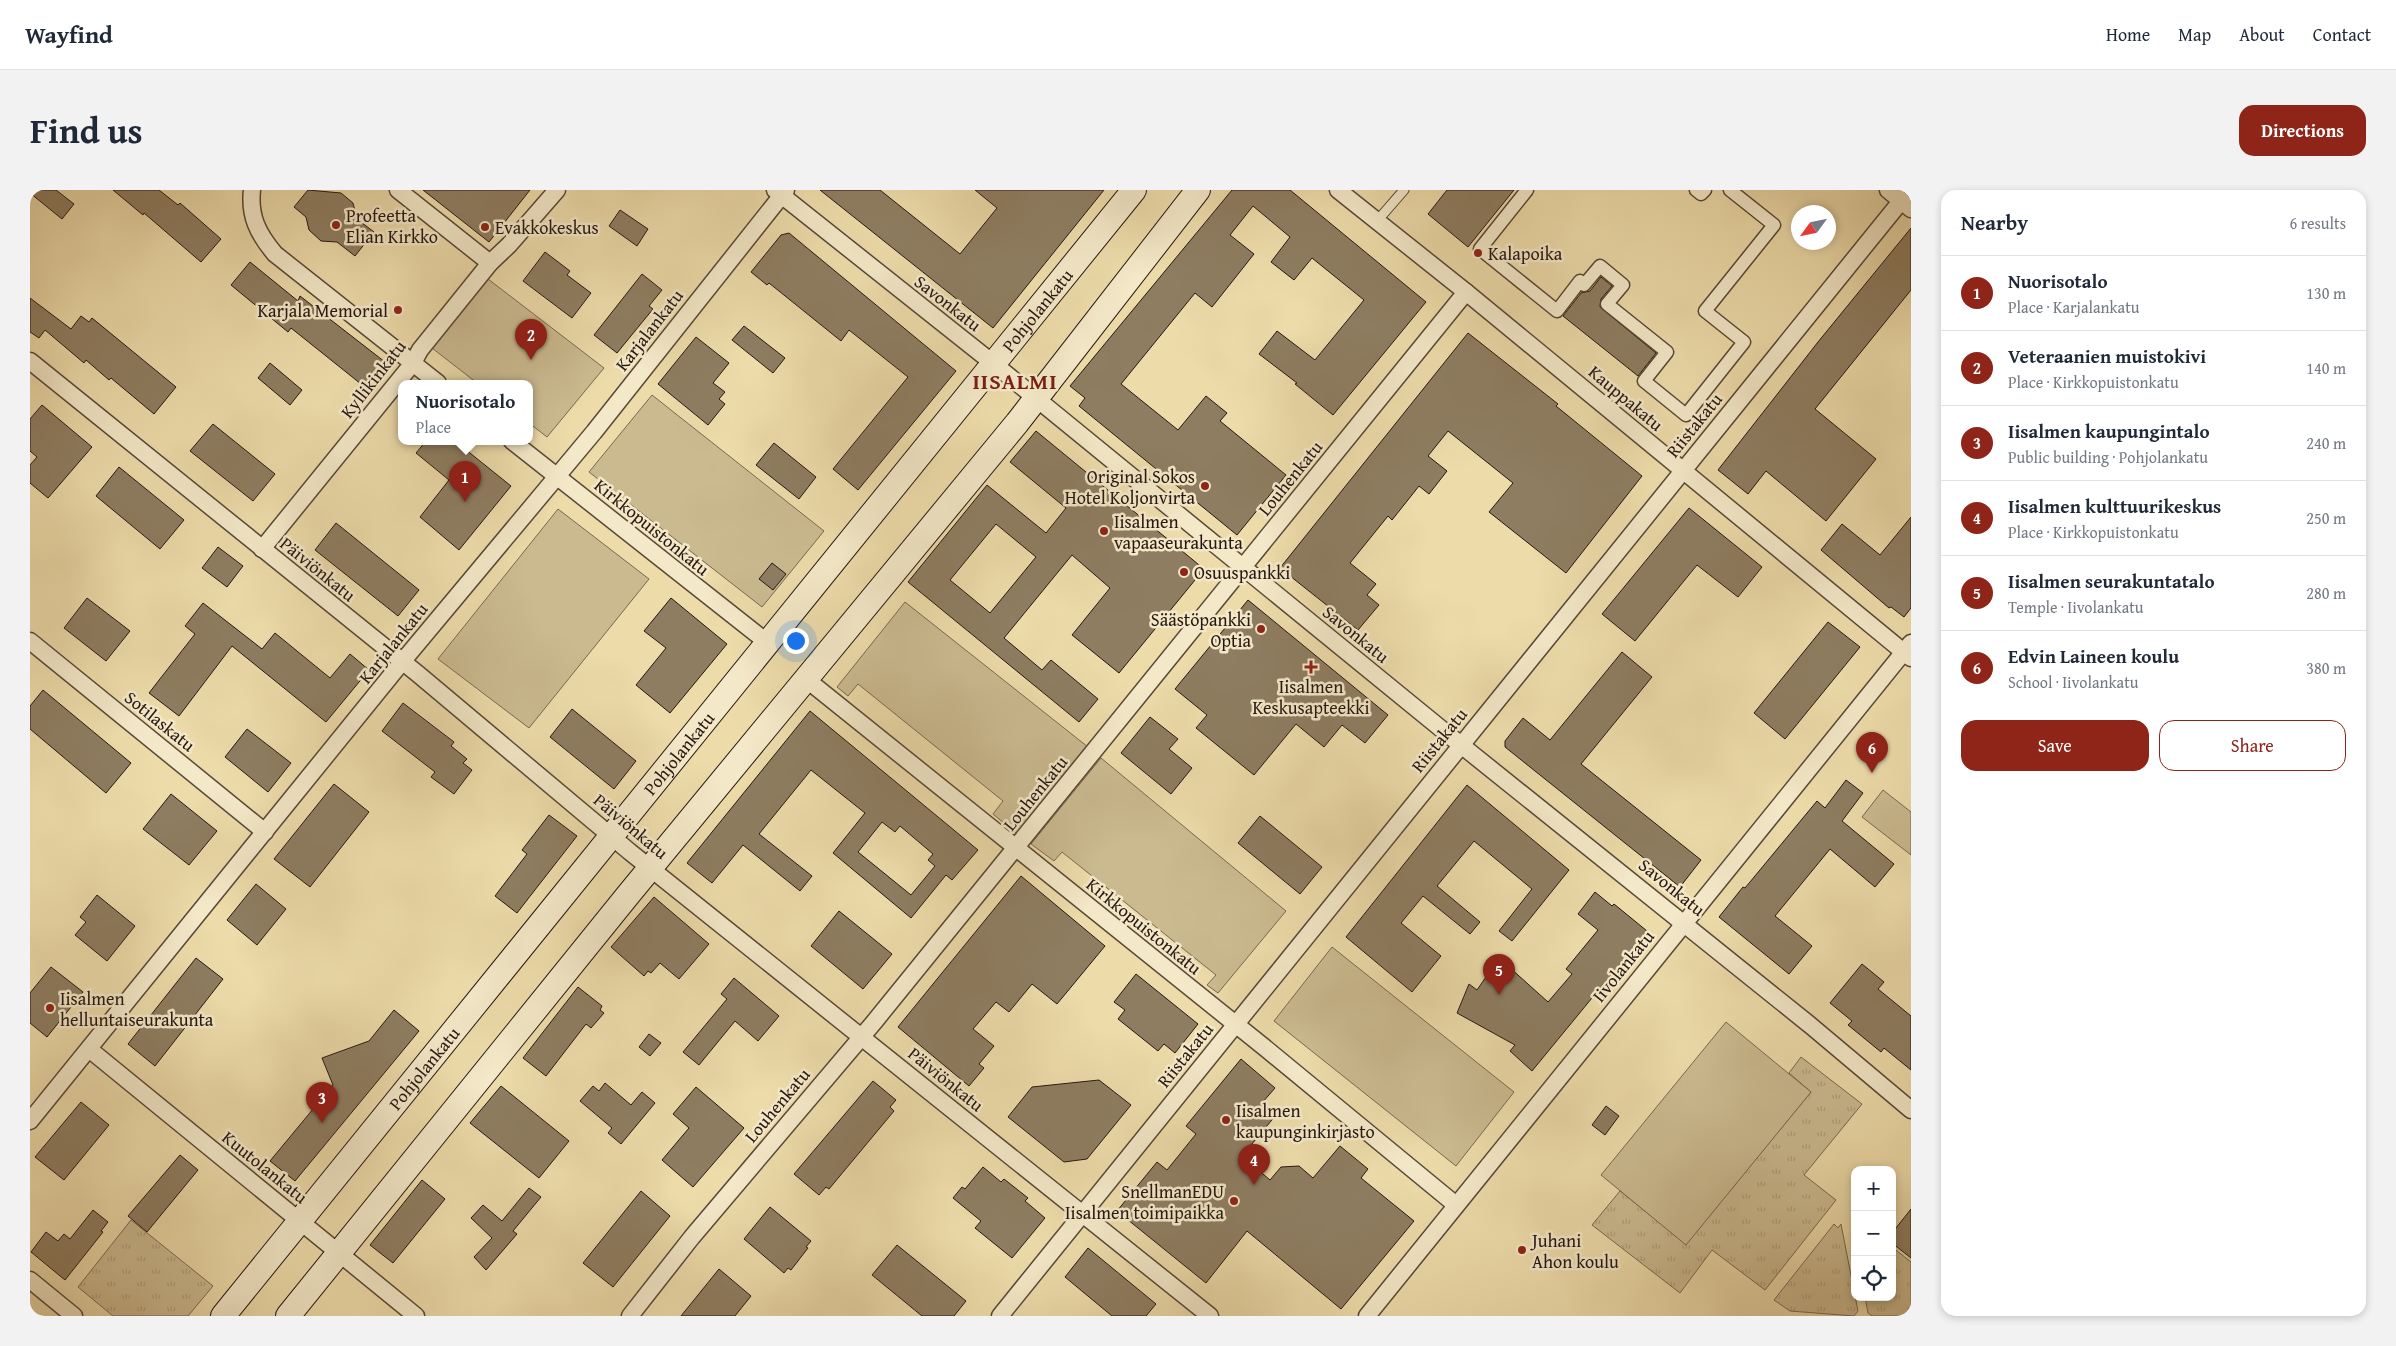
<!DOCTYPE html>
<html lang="en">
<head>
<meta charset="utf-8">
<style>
	:root { --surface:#fff; --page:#f2f2f3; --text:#1f2937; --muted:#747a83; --line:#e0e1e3; --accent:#8f2418 }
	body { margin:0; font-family:"Gentium Book Plus",serif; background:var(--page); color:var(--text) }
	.controls { position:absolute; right:15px; bottom:15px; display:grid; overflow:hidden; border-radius:10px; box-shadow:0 2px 8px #0003 }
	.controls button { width:45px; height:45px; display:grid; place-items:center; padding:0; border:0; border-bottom:1px solid var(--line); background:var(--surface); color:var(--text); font:25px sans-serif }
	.compass { position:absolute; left:1761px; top:15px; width:45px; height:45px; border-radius:50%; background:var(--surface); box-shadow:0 2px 8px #0003; rotate:237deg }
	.you { position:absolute; left:765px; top:450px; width:18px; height:18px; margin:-12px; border:4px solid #fff; border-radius:50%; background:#1a73e8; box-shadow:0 0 0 8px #1a73e833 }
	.badge { display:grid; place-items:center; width:32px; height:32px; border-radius:50%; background:var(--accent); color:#fff; font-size:16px; font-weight:700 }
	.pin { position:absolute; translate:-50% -41px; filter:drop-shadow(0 1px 2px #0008) }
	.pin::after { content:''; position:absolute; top:26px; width:18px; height:15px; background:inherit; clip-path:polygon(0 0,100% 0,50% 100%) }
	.popup { position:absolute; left:368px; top:190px; width:135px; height:65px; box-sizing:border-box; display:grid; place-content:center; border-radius:10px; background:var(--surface); filter:drop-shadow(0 1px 4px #0005); font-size:16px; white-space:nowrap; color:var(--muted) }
	.popup b { font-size:19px; color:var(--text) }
	.popup::after { content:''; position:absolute; left:50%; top:100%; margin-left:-10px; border:10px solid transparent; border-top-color:var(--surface) }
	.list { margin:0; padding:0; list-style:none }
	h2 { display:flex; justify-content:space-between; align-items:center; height:65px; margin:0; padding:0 20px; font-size:21px }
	h2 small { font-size:16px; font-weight:400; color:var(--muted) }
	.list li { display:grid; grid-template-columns:32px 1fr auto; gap:15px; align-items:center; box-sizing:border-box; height:75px; padding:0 20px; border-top:1px solid var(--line) }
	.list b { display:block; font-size:19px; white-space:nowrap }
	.list p { margin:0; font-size:16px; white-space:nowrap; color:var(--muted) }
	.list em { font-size:16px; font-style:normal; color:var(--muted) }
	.actions { display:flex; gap:10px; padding:15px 20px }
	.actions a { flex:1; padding:11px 0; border:1px solid var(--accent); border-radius:15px; text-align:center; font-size:18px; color:var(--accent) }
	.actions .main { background:var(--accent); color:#fff }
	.icon { flex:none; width:28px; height:28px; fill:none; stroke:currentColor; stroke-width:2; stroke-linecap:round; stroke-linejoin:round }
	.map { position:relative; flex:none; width:1881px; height:1126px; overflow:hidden; border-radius:15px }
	header { display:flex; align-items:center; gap:30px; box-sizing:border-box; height:70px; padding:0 25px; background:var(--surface); border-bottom:1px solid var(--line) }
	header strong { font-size:24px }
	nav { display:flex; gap:28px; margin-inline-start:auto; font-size:18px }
	.intro { display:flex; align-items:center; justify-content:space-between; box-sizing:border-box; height:120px; padding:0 30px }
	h1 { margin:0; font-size:35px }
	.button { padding:12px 22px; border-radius:15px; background:var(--accent); color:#fff; font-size:18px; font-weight:700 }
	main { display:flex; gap:30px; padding:0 30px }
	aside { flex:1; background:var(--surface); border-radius:15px; box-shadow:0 2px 8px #0003 }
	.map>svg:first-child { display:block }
	.grass { fill:url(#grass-tufts); stroke:#796850 }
	.park { fill:#cbba90; stroke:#796850 }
	.building { fill:#8e7d61; stroke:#271711; fill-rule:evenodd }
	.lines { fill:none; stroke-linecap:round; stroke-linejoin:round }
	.service-casing { stroke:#584837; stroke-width:11 }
	.pedestrian-casing { stroke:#584837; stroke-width:15 }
	.minor-casing { stroke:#584837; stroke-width:19 }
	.secondary-casing { stroke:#271711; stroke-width:26 }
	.service { stroke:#f3e8c8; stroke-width:9 }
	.pedestrian { stroke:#f3e8c8; stroke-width:12 }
	.minor { stroke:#f3e8c8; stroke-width:16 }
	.secondary { stroke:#f3e8c8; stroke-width:24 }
	.poi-dot { fill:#8f2418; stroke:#f3e8c8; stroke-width:2 }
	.labels { text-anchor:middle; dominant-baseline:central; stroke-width:5; stroke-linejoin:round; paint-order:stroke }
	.poi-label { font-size:18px; fill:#271711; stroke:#f3e8c8; text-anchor:start }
	.street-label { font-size:18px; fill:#271711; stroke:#f3e8c8 }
	.district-label { font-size:22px; font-weight:bold; letter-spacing:1px; fill:#7a1f14; stroke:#f3e8c8 }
</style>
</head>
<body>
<header>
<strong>Wayfind</strong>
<nav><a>Home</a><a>Map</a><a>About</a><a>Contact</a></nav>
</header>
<div class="intro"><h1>Find us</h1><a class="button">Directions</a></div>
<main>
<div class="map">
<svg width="1881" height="1126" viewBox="0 0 1881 1126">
	<defs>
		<pattern id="grass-tufts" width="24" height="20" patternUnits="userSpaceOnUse" patternTransform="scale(1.25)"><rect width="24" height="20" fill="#cbba90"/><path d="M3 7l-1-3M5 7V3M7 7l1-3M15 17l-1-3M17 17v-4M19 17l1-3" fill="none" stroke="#ae9f7b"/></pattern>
	</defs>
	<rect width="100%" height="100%" fill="#eddbaa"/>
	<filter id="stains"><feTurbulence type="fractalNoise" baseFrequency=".004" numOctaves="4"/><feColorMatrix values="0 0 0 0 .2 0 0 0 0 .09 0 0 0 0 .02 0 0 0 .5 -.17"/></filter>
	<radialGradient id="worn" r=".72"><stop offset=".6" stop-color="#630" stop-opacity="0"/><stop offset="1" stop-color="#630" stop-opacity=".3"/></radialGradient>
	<g class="grass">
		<polygon points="1771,867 1832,914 1774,985 1806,1010 1735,1100 1682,1060 1650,1103 1562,1035 1590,1001 1656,1054 1781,902 1759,883"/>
		<polygon points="101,1030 183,1096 158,1126 83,1126 48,1097"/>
		<polygon points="1804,1034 1808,1038 1811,1034 1828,1121 1824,1126 1760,1121 1744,1110"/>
		<polygon points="1862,1057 1881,1072 1881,1126 1842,1126 1838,1123 1835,1107 1862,1107"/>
	</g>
	<g class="park">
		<polygon points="458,89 574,178 517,247 499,233 499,193 447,193 402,158"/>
		<polygon points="622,205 794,341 732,417 559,282"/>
		<polygon points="528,319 619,389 499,538 408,469"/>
		<polygon points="875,412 1058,557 987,644 963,624 973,611 828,494 818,506 807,497"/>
		<polygon points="1071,568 1256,721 1188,803 1177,795 1186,785 1032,662 1024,671 1001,654"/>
		<polygon points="1853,600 1881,622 1881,665 1832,627"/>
		<polygon points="1302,757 1484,902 1426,976 1244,831"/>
		<polygon points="1696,832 1781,902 1656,1055 1571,985"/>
	</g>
	<g class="building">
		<polygon points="0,0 26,0 44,14 32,29 0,3"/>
		<polygon points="83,0 129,0 148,15 150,13 191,49 171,72 114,23 113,25"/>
		<polygon points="278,0 311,3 323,13 327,29 344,42 325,66 307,52 291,51 279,40 276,27 264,17"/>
		<polygon points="393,0 500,0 459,52"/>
		<polygon points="790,0 850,0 930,64 967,18 945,0 1074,0 963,138"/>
		<polygon points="1202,0 1260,0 1396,112 1303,225 1265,194 1267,193 1229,164 1247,141 1285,170 1334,110 1282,68 1264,90 1241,72 1260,47 1223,16 1200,45 1224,64 1182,117 1165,103 1091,194 1148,240 1176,206 1197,223 1190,231 1256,285 1207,345 1049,216 1055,208 1040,196"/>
		<polygon points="1417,0 1484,0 1438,57 1398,24"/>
		<polygon points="590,20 618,39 607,56 579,36"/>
		<polygon points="1881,38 1881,100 1785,219 1846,269 1796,331 1736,281 1718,304 1688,280 1788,152"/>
		<polygon points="759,43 926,181 828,300 803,279 878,187 819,140 811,151 739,93 737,95 721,82 751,45"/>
		<polygon points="515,62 540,81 537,85 561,103 542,128 493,91"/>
		<polygon points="220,72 268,111 270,106 355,172 336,198 261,138 258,142 201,95"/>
		<polygon points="612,84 632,100 619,116 623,119 587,163 564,145"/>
		<polygon points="1571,87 1582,96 1571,109 1570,117 1626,163 1608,186 1533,126 1551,103 1560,101"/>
		<polygon points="0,108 41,139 51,126 59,132 62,128 146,197 124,224 81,188 79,190 56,170 54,173 15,140 9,148 0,142"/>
		<polygon points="714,136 755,168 743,183 702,150"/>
		<polygon points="1438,143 1528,214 1526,216 1612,286 1536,383 1459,322 1483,293 1418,241 1398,266 1417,281 1399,304 1389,296 1362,330 1358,326 1320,373 1346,394 1337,405 1349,415 1328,440 1250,378"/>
		<polygon points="666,147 699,173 683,193 695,202 689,209 695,214 678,235 628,194"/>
		<polygon points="240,173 272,200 260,215 228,188"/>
		<polygon points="12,215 62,257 18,308 0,293 0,275 7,267 0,261 0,229"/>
		<polygon points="183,234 245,284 223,311 160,261"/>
		<path d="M1006 241 1174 379 1089 483 1042 445 1080 398 1042 365 974 448 1012 480 1021 470 1068 509 1049 532 878 392 957 295 1016 343 1036 318 980 272ZM966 334 1006 367 960 423 920 390Z"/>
		<polygon points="396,251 425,251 481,296 429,360 390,327 419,290 386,263"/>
		<polygon points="744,253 786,287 769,309 726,275"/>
		<polygon points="89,277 154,330 130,359 66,306"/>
		<polygon points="1659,318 1732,377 1708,407 1667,375 1605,451 1572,424"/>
		<polygon points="1881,327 1881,418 1874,427 1861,417 1859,418 1791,360 1812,334 1850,365"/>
		<polygon points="306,333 389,400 368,426 285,360"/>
		<polygon points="188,357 213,376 197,397 172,378"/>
		<polygon points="742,373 756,384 743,400 729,389"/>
		<polygon points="57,408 100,441 76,471 34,438"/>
		<polygon points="641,408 697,454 640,523 606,495 636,458 614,441"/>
		<polygon points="1218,410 1358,525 1335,553 1312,535 1294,557 1266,534 1224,585 1166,538 1177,525 1145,499"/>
		<polygon points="173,413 232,459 245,443 300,488 320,464 339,480 296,532 202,456 149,526 119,503 165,444 155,436"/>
		<polygon points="1798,432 1830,457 1755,549 1724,523"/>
		<polygon points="1592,462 1622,487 1551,574 1671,670 1650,697 1475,557 1475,551 1493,528 1520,550"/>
		<polygon points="13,500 101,573 76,603 0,539 0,516"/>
		<polygon points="373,513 424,552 421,556 437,569 433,573 442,580 424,604 401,587 405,582 352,541"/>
		<polygon points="542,519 606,571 584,599 520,547"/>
		<path d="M780 521 948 660 922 690 916 685 881 728 803 663 835 623 781 580 729 644 782 686 770 701 713 655 682 693 657 673ZM852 632 865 642 870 636 903 664 898 670 905 676 881 705 828 662Z"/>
		<polygon points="1120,527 1148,549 1139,559 1162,578 1141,604 1091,563"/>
		<polygon points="217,539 261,573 238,602 195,567"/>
		<polygon points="1816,590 1833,603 1812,631 1864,674 1845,697 1800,659 1745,726 1782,756 1759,784 1689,727 1713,697 1715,698 1787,611 1795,618"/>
		<polygon points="304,594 339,622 280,697 244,669"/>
		<polygon points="1437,595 1539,680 1482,751 1469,741 1502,699 1444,651 1407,696 1450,732 1440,744 1393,706 1371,733 1411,766 1382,802 1316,747"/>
		<polygon points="141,604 187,641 159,675 113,639"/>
		<polygon points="519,625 547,646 487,723 465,706 497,664 492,660"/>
		<polygon points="1230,626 1292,677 1270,704 1208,653"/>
		<polygon points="991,686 1075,756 1027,814 1002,794 979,822 966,812 943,839 964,856 949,874 954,878 939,896 868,837"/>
		<polygon points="226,694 256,719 227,755 197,730"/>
		<polygon points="1565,702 1582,716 1584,714 1617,741 1502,881 1480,861 1485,855 1427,823 1439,794 1447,800 1469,768 1518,812 1542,784 1536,779 1568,740 1548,724"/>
		<polygon points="67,705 105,736 77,771 45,745 56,732 50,727"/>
		<polygon points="624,707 679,754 649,789 630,773 621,783 618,781 614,786 581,757"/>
		<polygon points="809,721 862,764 833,799 781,756"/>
		<polygon points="166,768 193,789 125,876 98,854"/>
		<polygon points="1832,774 1854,792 1848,799 1881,826 1881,880 1854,858 1851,862 1818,835 1822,831 1800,813"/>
		<polygon points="21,777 53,802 17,847 0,833 0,803"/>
		<polygon points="1106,784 1168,834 1145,863 1134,854 1128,861 1088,829 1095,820 1084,812"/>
		<polygon points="704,788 749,826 728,851 705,831 669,875 653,862 697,809 691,804"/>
		<polygon points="548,797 572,816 570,820 574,823 561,838 556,834 516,886 493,868"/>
		<polygon points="364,820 389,841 265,991 240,971 303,895 292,868 339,851"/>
		<polygon points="619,844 631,853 620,866 609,857"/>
		<polygon points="1211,869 1245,898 1232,913 1246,925 1212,966 1240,990 1251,977 1269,976 1283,988 1310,956 1338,979 1331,988 1384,1031 1311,1119 1217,1041 1176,1093 1087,1021 1127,972 1137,980 1166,944 1156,936"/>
		<polygon points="1069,890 1101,915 1057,969 1034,972 978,927 1002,897"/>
		<polygon points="843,891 866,910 860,917 864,921 799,999 796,997 789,1005 764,984"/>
		<polygon points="575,893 601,915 612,902 625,913 591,954 578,943 582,938 550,911 563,896 569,901"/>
		<polygon points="471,896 539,951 509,988 440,933"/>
		<polygon points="666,897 714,938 663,997 632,970 659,938 643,924"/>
		<polygon points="51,912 79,935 34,990 5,967"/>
		<polygon points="1576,916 1589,926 1575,945 1562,935"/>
		<polygon points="150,965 168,980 117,1042 98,1026"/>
		<polygon points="953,977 971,992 974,989 998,1008 995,1011 1015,1028 982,1068 945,1038 951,1031 923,1008 932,997 935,999"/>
		<polygon points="392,990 415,1009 363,1073 340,1055"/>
		<polygon points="499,998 511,1007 483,1041 487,1044 456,1080 444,1067 462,1048 441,1028 453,1015 472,1031"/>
		<polygon points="611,1001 640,1026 583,1097 553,1073"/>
		<polygon points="740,1017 781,1051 776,1057 778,1058 761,1080 758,1078 754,1083 714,1049"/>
		<polygon points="1881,1019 1881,1068 1862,1053 1862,1043"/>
		<polygon points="63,1020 78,1032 71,1041 73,1042 35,1090 1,1062 16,1042 28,1051 34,1044 40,1049"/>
		<polygon points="867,1055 936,1111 924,1126 892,1126 842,1085"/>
		<polygon points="1058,1058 1126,1114 1116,1126 1082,1126 1035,1087"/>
		<polygon points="689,1079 721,1106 705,1126 651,1126"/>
	</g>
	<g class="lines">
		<defs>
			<polyline id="service" points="1347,31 1374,0"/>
			<g id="pedestrian">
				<polyline points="1497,0 1450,59 1527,121 1550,91 1554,95 1570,76 1593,95 1577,114 1637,162 1614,191 1656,225 1714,152 1675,121 1744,35 1700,0"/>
				<polyline points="1666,0 1671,4 1675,0"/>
			</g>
			<g id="minor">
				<path d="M222 0C219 26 228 44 245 64L408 193"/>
				<polyline points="368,0 460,73"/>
				<polyline points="745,0 964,174 1431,555 1780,835 1881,920"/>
				<polyline points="1308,0 1436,102 1881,468"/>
				<polyline points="1858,0 1881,19"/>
				<polyline points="0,171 388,484 600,662 1180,1126"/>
				<polyline points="482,251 738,453"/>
				<polyline points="232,359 383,173 390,160 460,73 479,55 527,0"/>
				<polyline points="0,451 235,642"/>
				<polyline points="776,489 1234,857 1426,1015"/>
				<polyline points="59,859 386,1126"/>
				<polyline points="0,931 372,472 564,242 756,0"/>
				<polyline points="0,1090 44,1126"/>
				<polyline points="600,1126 662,1047 845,831 1436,102"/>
				<polyline points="970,1126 1880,0"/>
				<polyline points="1337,1126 1881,453"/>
			</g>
			<g id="secondary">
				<path id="s1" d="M193 1126 1104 0"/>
				<polyline points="258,1126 598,705 987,233 1168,0"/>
			</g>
		</defs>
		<use href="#service" class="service-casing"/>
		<use href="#pedestrian" class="pedestrian-casing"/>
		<use href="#minor" class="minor-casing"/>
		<use href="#secondary" class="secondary-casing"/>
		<use href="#service" class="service"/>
		<use href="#pedestrian" class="pedestrian"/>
		<use href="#minor" class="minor"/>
		<use href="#secondary" class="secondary"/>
	</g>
	<g class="poi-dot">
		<circle cx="306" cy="35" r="5"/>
		<circle cx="455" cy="37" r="5"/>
		<circle cx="1448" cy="63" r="5"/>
		<circle cx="368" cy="120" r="5"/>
		<circle cx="1175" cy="296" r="5"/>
		<circle cx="1074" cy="341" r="5"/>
		<circle cx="1154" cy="382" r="5"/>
		<circle cx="1231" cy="439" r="5"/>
		<path d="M1278.5 469.5h5v5h5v5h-5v5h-5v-5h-5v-5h5z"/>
		<circle cx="20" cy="818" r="5"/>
		<circle cx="1196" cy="930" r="5"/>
		<circle cx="1204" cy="1011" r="5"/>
		<circle cx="1492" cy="1060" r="5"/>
	</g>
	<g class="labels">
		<g class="poi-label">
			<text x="316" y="25">Profeetta<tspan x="316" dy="21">Elian Kirkko</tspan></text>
			<text x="465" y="37">Evakkokeskus</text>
			<text x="1458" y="63">Kalapoika</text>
			<text x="358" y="120" text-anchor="end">Karjala Memorial</text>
			<text x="1165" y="286" text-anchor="end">Original Sokos<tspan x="1165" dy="21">Hotel Koljonvirta</tspan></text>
			<text x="1084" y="331">Iisalmen<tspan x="1084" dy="21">vapaaseurakunta</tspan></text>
			<text x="1164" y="382">Osuuspankki</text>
			<text x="1221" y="429" text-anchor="end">Säästöpankki<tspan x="1221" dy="21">Optia</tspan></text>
			<text x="1281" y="496" text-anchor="middle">Iisalmen<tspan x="1281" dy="21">Keskusapteekki</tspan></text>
			<text x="30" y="808">Iisalmen<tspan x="30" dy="21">helluntaiseurakunta</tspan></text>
			<text x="1206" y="920">Iisalmen<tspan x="1206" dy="21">kaupunginkirjasto</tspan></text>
			<text x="1194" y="1001" text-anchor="end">SnellmanEDU<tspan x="1194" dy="21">Iisalmen toimipaikka</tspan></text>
			<text x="1502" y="1050">Juhani<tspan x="1502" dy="21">Ahon koulu</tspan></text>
		</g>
		<g class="street-label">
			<text transform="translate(918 113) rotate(38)">Savonkatu</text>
			<text stroke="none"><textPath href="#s1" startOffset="1294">Pohjolankatu</textPath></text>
			<text transform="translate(619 140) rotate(-52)">Karjalankatu</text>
			<text transform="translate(343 189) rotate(-52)">Kyllikinkatu</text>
			<text transform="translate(1596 208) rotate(40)">Kauppakatu</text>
			<text transform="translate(1664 235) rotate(-51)">Riistakatu</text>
			<text transform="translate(1260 288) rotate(-51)">Louhenkatu</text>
			<text transform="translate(622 337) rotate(39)">Kirkkopuistonkatu</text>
			<text transform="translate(288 379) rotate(39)">Päiviönkatu</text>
			<text transform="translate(1326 444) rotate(39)">Savonkatu</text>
			<text transform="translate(363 453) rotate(-51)">Karjalankatu</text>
			<text transform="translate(130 531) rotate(39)">Sotilaskatu</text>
			<text transform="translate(1409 550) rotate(-51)">Riistakatu</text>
			<text stroke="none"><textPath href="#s1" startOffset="724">Pohjolankatu</textPath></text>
			<text transform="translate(1005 603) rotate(-51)">Louhenkatu</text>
			<text transform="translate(601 636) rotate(40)">Päiviönkatu</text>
			<text transform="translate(1642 697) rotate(39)">Savonkatu</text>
			<text transform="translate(1114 736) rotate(39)">Kirkkopuistonkatu</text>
			<text transform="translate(1593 776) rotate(-51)">Iivolankatu</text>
			<text transform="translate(1155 865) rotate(-51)">Riistakatu</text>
			<text stroke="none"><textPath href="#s1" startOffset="319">Pohjolankatu</textPath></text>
			<text transform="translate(916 889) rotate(39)">Päiviönkatu</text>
			<text transform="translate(747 915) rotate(-50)">Louhenkatu</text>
			<text transform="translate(235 977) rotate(39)">Kuutolankatu</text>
		</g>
		<g class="district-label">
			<text x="985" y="191">IISALMI</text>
		</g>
	</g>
	<rect width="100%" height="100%" filter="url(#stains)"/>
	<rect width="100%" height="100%" fill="url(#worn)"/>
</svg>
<div class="controls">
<button>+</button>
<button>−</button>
<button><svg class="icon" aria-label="locate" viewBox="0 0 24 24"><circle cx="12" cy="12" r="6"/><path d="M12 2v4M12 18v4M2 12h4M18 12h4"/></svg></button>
</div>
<svg class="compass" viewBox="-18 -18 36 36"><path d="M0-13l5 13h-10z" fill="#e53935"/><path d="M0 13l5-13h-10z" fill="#747a83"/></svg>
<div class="you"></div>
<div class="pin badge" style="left:435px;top:312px">1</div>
<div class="popup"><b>Nuorisotalo</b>Place</div>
<div class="pin badge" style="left:501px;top:170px">2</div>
<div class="pin badge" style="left:292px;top:933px">3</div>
<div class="pin badge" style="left:1224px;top:995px">4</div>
<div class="pin badge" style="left:1469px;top:805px">5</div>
<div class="pin badge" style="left:1842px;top:583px">6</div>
</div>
<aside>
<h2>Nearby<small>6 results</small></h2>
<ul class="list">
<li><span class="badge">1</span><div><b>Nuorisotalo</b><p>Place · Karjalankatu</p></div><em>130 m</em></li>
<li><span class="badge">2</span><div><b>Veteraanien muistokivi</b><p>Place · Kirkkopuistonkatu</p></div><em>140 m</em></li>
<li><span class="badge">3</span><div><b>Iisalmen kaupungintalo</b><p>Public building · Pohjolankatu</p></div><em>240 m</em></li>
<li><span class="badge">4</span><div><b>Iisalmen kulttuurikeskus</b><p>Place · Kirkkopuistonkatu</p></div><em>250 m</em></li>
<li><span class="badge">5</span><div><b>Iisalmen seurakuntatalo</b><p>Temple · Iivolankatu</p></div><em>280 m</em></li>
<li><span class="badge">6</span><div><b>Edvin Laineen koulu</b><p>School · Iivolankatu</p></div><em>380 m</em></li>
</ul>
<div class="actions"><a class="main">Save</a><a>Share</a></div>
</aside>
</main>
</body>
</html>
